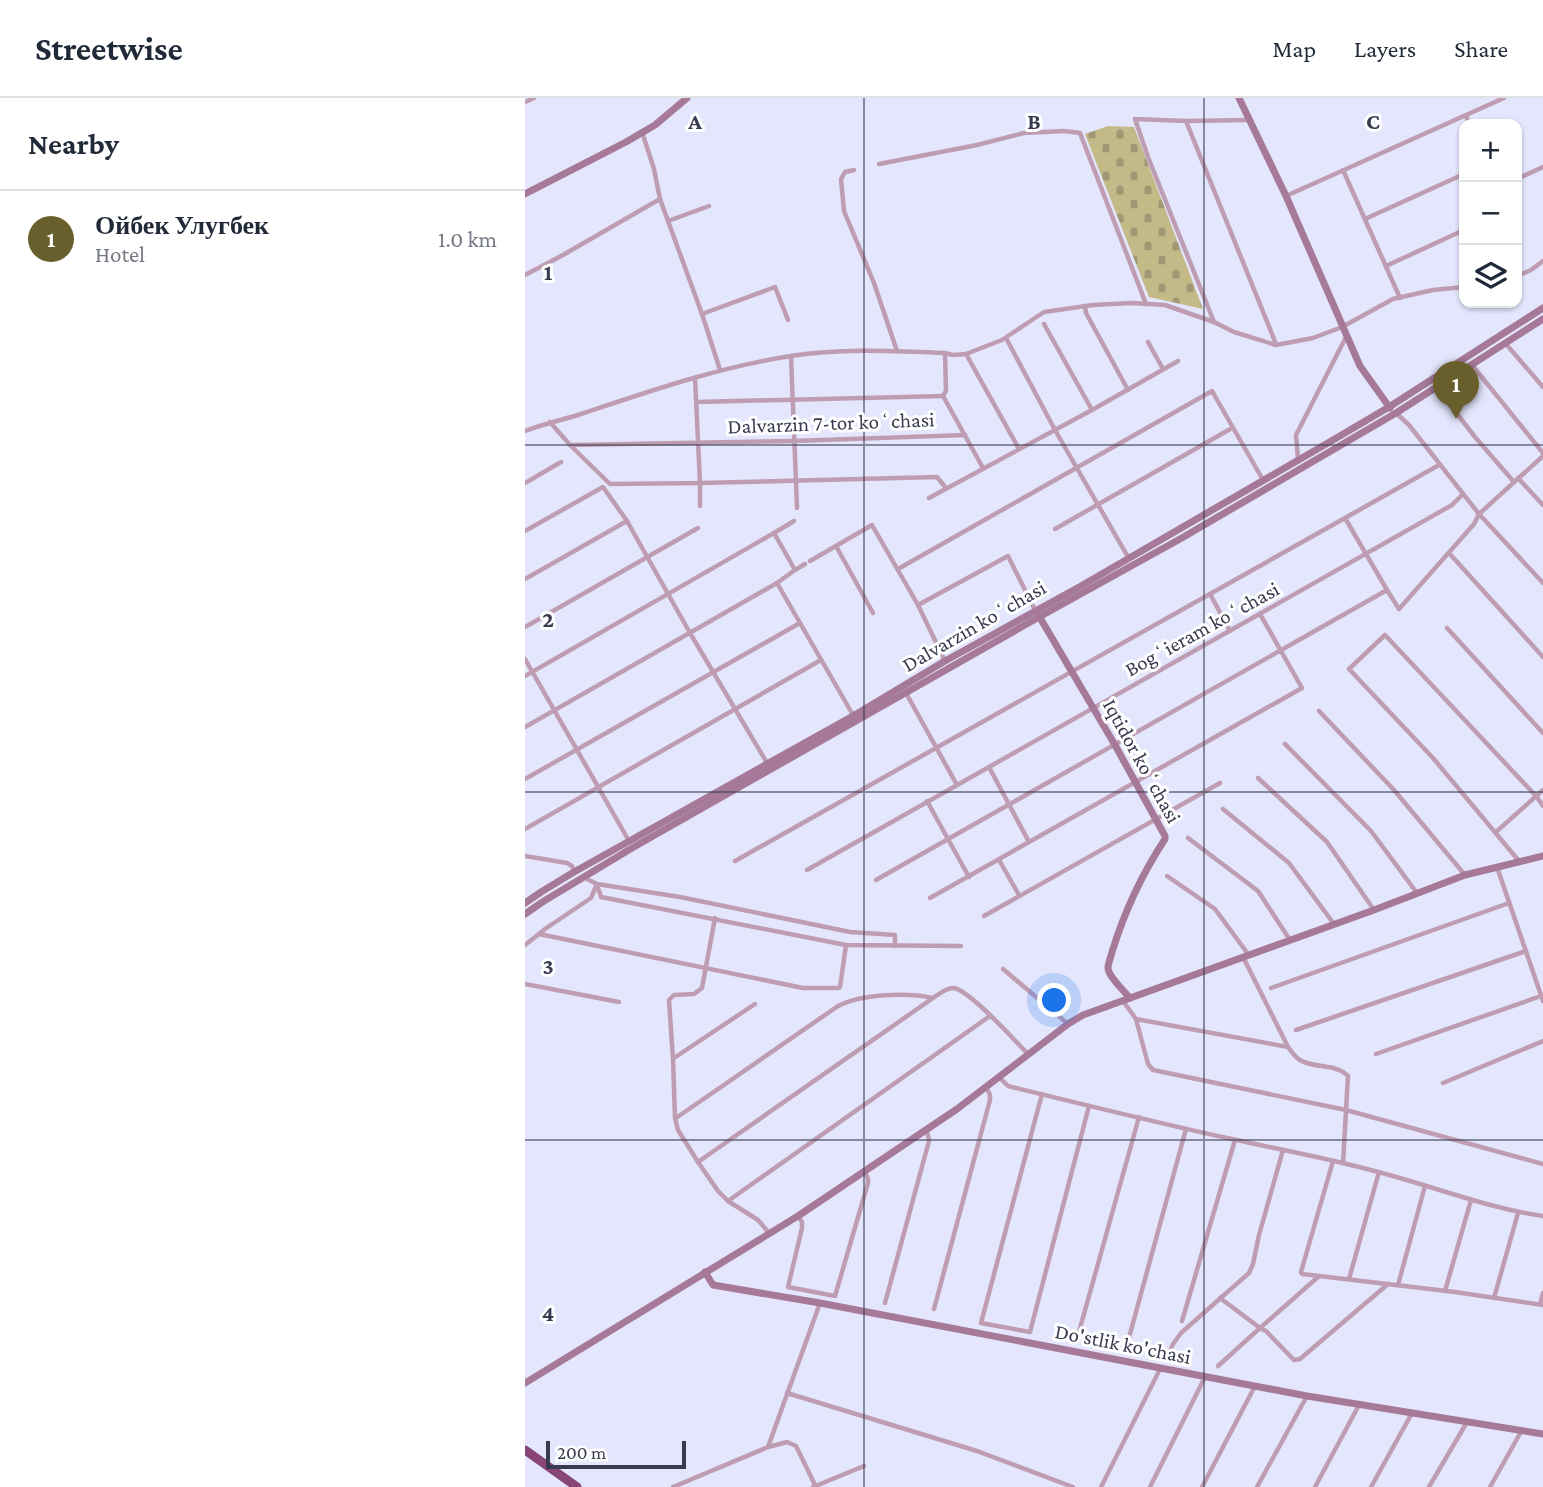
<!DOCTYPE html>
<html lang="en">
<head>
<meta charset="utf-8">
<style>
	:root { --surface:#fff; --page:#f2f2f3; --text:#1f2937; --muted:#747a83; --line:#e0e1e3; --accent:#695f2c }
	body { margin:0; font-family:"Crimson Pro",serif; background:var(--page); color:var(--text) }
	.controls { position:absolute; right:21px; top:21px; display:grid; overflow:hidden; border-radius:14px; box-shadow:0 2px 5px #0004 }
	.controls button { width:63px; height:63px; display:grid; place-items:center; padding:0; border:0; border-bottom:2px solid var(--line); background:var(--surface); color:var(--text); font:35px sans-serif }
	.scale { position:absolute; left:21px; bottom:18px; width:140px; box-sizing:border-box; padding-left:7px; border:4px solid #383b50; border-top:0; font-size:19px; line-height:24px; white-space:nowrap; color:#383b50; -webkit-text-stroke:5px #fff; paint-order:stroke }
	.you { position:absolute; left:530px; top:903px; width:24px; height:24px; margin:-18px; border:5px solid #fff; border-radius:50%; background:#1a73e8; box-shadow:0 0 0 10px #1a73e833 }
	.badge { display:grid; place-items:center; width:46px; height:46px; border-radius:50%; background:var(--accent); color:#fff; font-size:23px; font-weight:700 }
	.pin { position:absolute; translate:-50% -58px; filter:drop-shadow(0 2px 4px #0008) }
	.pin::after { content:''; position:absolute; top:37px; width:24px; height:21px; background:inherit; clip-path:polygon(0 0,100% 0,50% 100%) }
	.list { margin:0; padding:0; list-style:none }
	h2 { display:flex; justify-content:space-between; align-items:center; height:91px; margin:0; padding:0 28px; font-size:30px }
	h2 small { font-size:23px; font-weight:400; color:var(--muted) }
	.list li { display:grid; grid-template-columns:46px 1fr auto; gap:21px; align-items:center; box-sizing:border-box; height:98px; padding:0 28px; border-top:2px solid var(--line) }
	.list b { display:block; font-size:26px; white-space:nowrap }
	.list p { margin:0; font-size:23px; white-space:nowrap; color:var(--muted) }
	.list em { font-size:23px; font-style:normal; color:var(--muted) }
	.icon { flex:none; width:38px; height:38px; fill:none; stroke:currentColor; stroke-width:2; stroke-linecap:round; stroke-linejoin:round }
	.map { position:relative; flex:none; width:1018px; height:1389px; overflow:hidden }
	header { display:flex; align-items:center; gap:42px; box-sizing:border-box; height:98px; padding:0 35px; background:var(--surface); border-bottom:2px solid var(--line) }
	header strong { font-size:33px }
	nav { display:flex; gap:38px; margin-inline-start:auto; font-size:24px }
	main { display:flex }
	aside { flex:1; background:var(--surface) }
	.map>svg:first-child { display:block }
	.cemetery { fill:url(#cemetery-stones) }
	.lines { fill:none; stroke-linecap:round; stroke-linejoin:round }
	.street { stroke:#be9db3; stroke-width:4.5 }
	.secondary { stroke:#a77998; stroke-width:7 }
	.highway { stroke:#874675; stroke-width:9 }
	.grid { fill:none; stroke:#383b50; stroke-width:2; stroke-opacity:0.55 }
	.labels { text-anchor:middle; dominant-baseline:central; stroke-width:6; stroke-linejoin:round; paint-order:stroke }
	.street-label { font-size:21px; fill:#383b50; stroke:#fff }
	.grid-label { font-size:23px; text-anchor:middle; font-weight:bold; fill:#383b50; stroke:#fff; stroke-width:6; stroke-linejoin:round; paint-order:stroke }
</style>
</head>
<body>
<header>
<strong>Streetwise</strong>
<nav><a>Map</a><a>Layers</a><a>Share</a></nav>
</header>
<main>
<aside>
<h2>Nearby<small></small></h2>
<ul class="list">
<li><span class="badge">1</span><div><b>Ойбек Улугбек</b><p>Hotel</p></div><em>1.0 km</em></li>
</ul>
</aside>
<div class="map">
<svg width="1018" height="1389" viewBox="0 0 1018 1389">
	<defs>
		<pattern id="cemetery-stones" width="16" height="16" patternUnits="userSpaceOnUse" patternTransform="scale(1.75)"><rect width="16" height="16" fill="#c3ba88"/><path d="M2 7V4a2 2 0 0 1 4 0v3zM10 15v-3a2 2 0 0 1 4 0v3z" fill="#9f9872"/></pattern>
	</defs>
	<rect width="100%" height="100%" fill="#e3e6fc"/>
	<polygon class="cemetery" points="583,28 609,29 678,211 624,199 560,36"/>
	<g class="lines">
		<g class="street">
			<polyline points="0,4 9,0"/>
			<polyline points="941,18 944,26"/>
			<polyline points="661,23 751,246"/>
			<polyline points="117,34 129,71 135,101 177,216 195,272"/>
			<polyline points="354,66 452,47 499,35 539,33 555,35 621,206"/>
			<polyline points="329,72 320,74 316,81 319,113 349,185 372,253"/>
			<polyline points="818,72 875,200"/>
			<polyline points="992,81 1018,69"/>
			<polyline points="761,98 979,0"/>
			<polyline points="840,121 939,76"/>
			<polyline points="143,123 184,108"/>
			<polyline points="861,168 939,132"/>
			<polyline points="0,177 38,157 135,101"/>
			<polyline points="992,178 1006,172 1018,163"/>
			<polyline points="560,208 561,215 603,292"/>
			<polyline points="177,216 250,189 263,222"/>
			<polyline points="689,224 623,59 610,21 661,23 724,22"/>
			<polyline points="519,226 567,312"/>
			<polyline points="481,240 530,332 603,459"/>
			<polyline points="623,244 638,271"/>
			<polyline points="981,246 1018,289"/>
			<polyline points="420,255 421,293 418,298 458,370"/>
			<polyline points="441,256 494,351"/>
			<polyline points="266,258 272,410"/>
			<polyline points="947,267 1018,355"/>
			<polyline points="912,290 950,339 989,384"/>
			<polyline points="172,304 418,298"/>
			<polyline points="871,315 884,327 954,416 1018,485"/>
			<polyline points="25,324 45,347 85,386 175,385 170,280"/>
			<path d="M0 333C18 326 37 322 56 316 125 293 194 269 266 258 317 250 369 253 420 255L428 257 441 256 477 242 519 214 568 207 607 205 640 207 689 224 709 234 751 247 788 240 817 229 868 201 908 192 939 189"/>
			<polyline points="45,347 269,343 440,337"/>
			<polyline points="773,361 771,337 821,239"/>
			<polyline points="993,380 1018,407"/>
			<polyline points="0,385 36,364"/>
			<polyline points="404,400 567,312 653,263"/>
			<polyline points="175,408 175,385 412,379 421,390"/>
			<polyline points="820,420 914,367"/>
			<polyline points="530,431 707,330"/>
			<polyline points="0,433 78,389 102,423 165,535 242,665"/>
			<polyline points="249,435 269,423"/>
			<polyline points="311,448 348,515"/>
			<polyline points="924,455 1018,559"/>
			<polyline points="285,463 347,427 393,507 420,563"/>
			<polyline points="373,471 687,293 738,382"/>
			<polyline points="270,472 280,466"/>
			<polyline points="0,481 102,423"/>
			<polyline points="252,485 328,617"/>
			<polyline points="685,496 705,533"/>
			<polyline points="393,507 483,458 510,512"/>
			<polyline points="0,529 173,430"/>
			<polyline points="922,530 1018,635"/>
			<polyline points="0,561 104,743"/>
			<polyline points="0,578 249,435 270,472 252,485 0,629"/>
			<polyline points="381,595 432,687"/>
			<polyline points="794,613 869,692 940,777"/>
			<polyline points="760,646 846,733 892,795"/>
			<polyline points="464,669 504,744"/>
			<polyline points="733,680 802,744 849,812"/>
			<polyline points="0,681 275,525"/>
			<polyline points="402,703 444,779"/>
			<polyline points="698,711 764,765 809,826"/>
			<polyline points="0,731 296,562"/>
			<polyline points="971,734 1018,692"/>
			<polyline points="663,740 733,793 765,842"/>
			<polyline points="0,758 42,765 47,768 49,774"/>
			<polyline points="474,762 494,797"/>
			<polyline points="210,763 820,420 862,492"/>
			<polyline points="994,763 908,660 824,571 860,537 1011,698 1018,708"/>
			<polyline points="972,769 1018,903"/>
			<polyline points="282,772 927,407 938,396"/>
			<polyline points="642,778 690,811 723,856"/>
			<polyline points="60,780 72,786 155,799 325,834 370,837 370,848"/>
			<polyline points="351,782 862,492 874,511 949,426 954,416 1018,358"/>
			<polyline points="72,786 66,800 20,831 14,836 278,890 313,890 315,889 321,847"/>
			<polyline points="72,787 76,799 321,847 436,848"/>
			<polyline points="405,800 777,590 735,516"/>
			<polyline points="459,818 695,685"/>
			<polyline points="190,820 177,890 169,896 149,897 144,902 148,961 150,1020 153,1032 173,1064 193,1093 203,1103 233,1122 244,1135"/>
			<polyline points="0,847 14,836"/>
			<path d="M718 859 763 949C767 954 770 959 775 962 789 971 811 965 823 978L818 1065"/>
			<polyline points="478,871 543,926"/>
			<polyline points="0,886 94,904"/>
			<polyline points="746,890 984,805"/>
			<polyline points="598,903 611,921 623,966 628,972 821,1012 1018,1066"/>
			<polyline points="611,921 763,949"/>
			<polyline points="771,932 1001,853"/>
			<polyline points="851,956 1016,898"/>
			<polyline points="149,960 230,906"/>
			<path d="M474 979 483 988C556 1006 629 1024 702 1040 752 1051 803 1060 853 1074 908 1088 961 1110 1018 1118"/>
			<polyline points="918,985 1018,943"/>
			<polyline points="517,996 456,1225 505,1234 564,1008"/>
			<path d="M151 1020 313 908C336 896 383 894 408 900"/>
			<polyline points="808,1063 776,1174 777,1176 930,1194 1018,1207"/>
			<path d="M173 1064 408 900C414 896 421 890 428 890 443 890 491 944 503 956"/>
			<polyline points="203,1103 465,918"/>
			<polyline points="273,1118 277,1124 277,1130 263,1189 310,1198 343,1085 343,1081 340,1074"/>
			<polyline points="793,1179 735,1230 741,1233 769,1262 775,1261 863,1186"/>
			<polyline points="824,1181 854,1074"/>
			<polyline points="873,1187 900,1088"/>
			<polyline points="920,1193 946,1102"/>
			<polyline points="969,1200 993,1115"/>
			<polyline points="360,1205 404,1043 403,1037 400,1033"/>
			<polyline points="1015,1206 1018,1195"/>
			<polyline points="409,1211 465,1002 465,997 461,989"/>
			<polyline points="657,1223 710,1042"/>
			<polyline points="552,1241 614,1019"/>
			<polyline points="602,1247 661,1031"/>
			<polyline points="643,1258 648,1246 656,1235 724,1175 728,1166 734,1137 758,1052"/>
			<polyline points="693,1268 735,1230 695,1200"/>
			<polyline points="262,1295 452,1353 548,1389"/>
			<polyline points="243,1349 262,1344 271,1348 291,1389"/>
			<polyline points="148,1389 243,1349 295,1205"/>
			<polyline points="288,1389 339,1368"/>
			<polyline points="576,1389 635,1271"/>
			<polyline points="625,1389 680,1279"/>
			<polyline points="677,1389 730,1288"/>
			<polyline points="732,1389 782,1298"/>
			<polyline points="790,1389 834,1307"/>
			<polyline points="846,1389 887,1315"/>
			<polyline points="904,1389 942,1324"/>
			<polyline points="965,1389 997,1332"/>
		</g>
		<g class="secondary">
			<polyline points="714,0 761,98 835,268 865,310"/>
			<polyline points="0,96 101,44 130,27 162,0"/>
			<path d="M514 518 590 647 640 738V741C617 776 599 815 587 854 586 859 583 865 583 870 583 878 600 894 605 900"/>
			<polyline points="0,805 16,794 49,774 328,618 420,563 556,488 808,342 864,309 1018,210"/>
			<polyline points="0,816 19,803 107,750 514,519 655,441 871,315 1018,221"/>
			<polyline points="180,1174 188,1187 295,1205 782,1298 1018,1336"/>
			<polyline points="0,1285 273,1118 432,1011 543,926 558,917 849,812 940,777 1018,758"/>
		</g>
		<polyline class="highway" points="0,1352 52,1389"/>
	</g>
	<path class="grid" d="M339 0V1389M679 0V1389M0 347H1018M0 694H1018M0 1042H1018"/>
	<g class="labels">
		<g class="street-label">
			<text transform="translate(306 325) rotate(-2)">Dalvarzin 7-tor koʻchasi</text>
			<text transform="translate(449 528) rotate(-30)">Dalvarzin koʻchasi</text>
			<text transform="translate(677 531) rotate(-29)">Bogʻieram koʻchasi</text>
			<text transform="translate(617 663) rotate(61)">Iqtidor koʻchasi</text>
			<text transform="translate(598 1246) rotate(11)">Do'stlik ko'chasi</text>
		</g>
	</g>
	<g class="grid-label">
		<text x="170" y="31">A</text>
		<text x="509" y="31">B</text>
		<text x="848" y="31">C</text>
		<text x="23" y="182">1</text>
		<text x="23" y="529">2</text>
		<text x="23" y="876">3</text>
		<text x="23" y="1223">4</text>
	</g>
</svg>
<div class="controls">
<button>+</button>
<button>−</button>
<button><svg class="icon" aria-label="layers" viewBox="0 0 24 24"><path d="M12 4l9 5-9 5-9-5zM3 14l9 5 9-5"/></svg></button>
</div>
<div class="scale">200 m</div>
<div class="you"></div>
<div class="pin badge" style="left:931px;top:321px">1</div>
</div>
</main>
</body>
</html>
